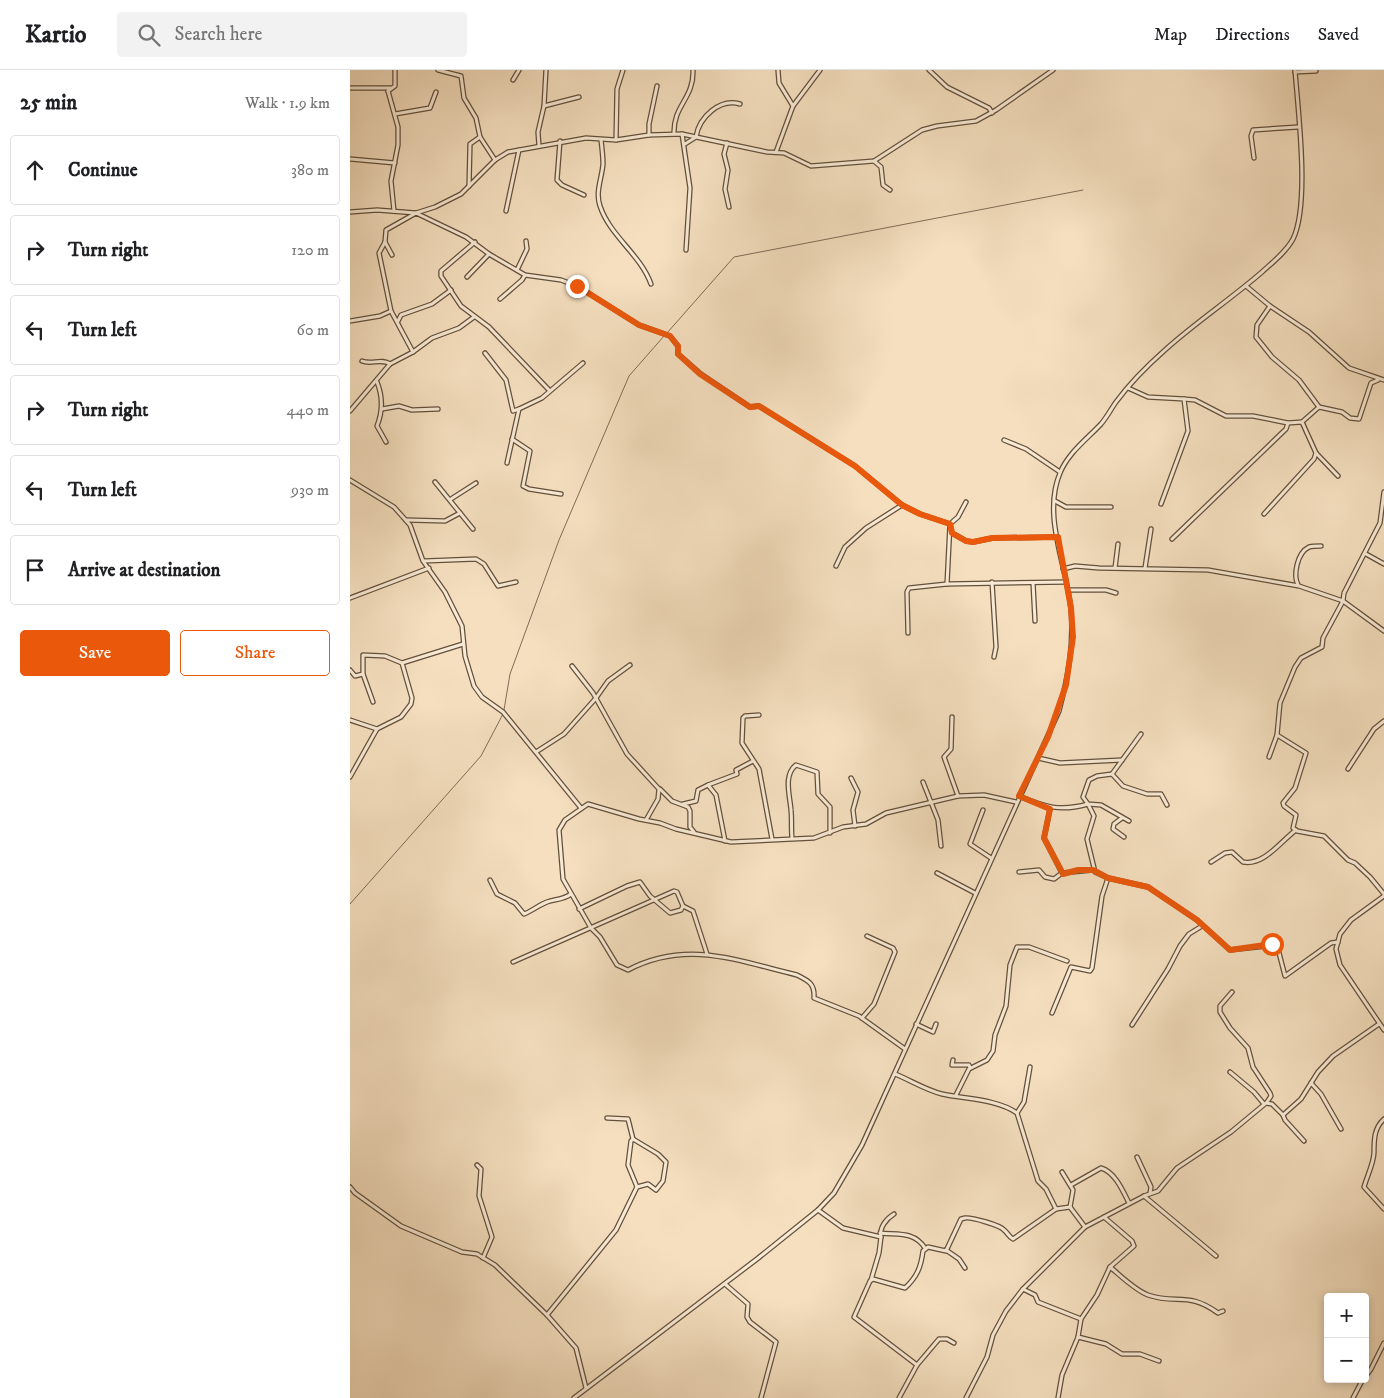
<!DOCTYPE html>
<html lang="en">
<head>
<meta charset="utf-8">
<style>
	:root { --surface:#fff; --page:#f2f2f2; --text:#202124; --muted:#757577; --line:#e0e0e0; --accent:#ea580c }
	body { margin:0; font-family:"IM FELL DW Pica",serif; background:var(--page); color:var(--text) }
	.controls { position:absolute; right:15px; bottom:15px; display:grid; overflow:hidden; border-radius:5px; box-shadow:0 2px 8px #0003 }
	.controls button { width:45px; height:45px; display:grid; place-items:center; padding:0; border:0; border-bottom:1px solid var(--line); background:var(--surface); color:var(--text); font:25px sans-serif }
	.stop { position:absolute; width:15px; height:15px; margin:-11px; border:4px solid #ea580c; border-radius:50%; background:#fff }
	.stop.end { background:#ea580c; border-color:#fff; box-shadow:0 1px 5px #0008 }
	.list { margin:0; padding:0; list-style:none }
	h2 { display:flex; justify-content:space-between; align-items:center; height:65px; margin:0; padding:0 20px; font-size:21px }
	h2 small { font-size:16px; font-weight:400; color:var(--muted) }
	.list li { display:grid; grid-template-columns:32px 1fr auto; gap:15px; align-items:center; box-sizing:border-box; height:70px; margin:0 10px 10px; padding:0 10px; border:1px solid var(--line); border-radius:5px }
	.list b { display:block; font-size:19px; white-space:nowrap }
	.list em { font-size:16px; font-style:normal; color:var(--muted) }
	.actions { display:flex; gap:10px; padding:15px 20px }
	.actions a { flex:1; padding:11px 0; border:1px solid var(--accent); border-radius:5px; text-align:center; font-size:18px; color:var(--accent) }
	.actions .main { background:var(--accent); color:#fff }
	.icon { flex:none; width:28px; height:28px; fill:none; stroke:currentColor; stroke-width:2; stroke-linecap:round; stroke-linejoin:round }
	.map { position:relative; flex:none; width:1034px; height:1328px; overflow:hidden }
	header { display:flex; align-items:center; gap:30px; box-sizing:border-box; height:70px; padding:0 25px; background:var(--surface); border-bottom:1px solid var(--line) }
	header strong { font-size:24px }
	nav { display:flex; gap:28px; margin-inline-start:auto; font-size:18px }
	.search { width:350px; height:45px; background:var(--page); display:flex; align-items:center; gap:12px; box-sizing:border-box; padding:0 18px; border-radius:5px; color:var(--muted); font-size:19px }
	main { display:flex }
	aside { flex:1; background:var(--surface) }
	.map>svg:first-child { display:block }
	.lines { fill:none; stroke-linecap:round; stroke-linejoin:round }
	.stream { stroke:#7f6c56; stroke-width:1 }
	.minor-casing { stroke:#63503c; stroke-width:5.5 }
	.minor { stroke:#f8ead5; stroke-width:3 }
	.route { stroke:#ea580c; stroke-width:6 }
</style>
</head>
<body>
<header>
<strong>Kartio</strong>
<div class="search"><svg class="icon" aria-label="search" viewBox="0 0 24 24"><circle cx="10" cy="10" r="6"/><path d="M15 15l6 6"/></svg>Search here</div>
<nav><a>Map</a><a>Directions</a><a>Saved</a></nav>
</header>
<main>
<aside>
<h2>25 min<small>Walk · 1.9 km</small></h2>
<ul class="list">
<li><svg class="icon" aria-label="ahead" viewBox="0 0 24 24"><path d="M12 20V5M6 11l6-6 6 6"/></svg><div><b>Continue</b></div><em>380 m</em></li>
<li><svg class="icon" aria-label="right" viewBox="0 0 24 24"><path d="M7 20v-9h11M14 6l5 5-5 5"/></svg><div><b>Turn right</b></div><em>120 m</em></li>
<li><svg class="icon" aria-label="left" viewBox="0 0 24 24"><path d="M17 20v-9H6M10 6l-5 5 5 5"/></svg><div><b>Turn left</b></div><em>60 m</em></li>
<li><svg class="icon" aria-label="right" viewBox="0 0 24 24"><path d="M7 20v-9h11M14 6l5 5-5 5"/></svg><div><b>Turn right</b></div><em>440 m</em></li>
<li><svg class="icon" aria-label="left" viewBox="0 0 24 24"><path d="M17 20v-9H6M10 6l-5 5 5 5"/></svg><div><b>Turn left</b></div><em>930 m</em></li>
<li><svg class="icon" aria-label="arrive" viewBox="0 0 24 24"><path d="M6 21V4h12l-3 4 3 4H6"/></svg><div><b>Arrive at destination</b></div></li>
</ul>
<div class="actions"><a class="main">Save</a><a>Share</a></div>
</aside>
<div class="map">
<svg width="1034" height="1328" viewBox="0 0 1034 1328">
	<rect width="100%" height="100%" fill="#f5dfbf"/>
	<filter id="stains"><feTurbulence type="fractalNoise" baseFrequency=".004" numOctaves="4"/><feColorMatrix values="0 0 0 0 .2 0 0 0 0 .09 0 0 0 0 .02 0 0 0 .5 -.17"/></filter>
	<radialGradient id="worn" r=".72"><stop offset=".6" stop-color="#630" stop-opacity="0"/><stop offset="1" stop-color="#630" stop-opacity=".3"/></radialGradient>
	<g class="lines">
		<g class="stream">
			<polyline points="317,263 384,187 733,120"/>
			<polyline points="154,640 160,604 209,470 279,306 314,266"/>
			<polyline points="0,834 131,686 153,644"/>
		</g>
		<defs>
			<g id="minor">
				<polyline points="88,0 111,6 114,28 126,48 130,67 120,74 119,116"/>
				<polyline points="428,0 429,13 443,36"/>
				<polyline points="579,0 597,17 639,38 642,43"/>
				<polyline points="945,2 966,1"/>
				<polyline points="163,10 169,0"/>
				<polyline points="0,18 42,18 38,21 45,16 45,0"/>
				<polyline points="38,21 48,57 48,75 41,111 44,141"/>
				<polyline points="194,36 229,27"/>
				<polyline points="45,44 80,38 86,22"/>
				<path d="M324 64C323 35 344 29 343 0"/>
				<polyline points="332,64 340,118 336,180"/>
				<polyline points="299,65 299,54 307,16"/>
				<polyline points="130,67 145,90"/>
				<path d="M251 70C252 78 253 86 253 94 252 108 245 122 250 136 260 166 290 184 301 214"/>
				<polyline points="266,70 267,19 273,0"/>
				<polyline points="210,71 207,110 212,115 234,125"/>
				<polyline points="377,73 374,84 378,100 375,119 379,137"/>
				<path d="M335 74 346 67C349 47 370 28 390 34"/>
				<polyline points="189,76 188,62 194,36 196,0"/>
				<polyline points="426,82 443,36 470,0"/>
				<polyline points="904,88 901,66 903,60 948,57"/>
				<polyline points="0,89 45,93"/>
				<polyline points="524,91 531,97 533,115 540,120"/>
				<polyline points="156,141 169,80"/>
				<polyline points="0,142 27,140 66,143 85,137 111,124 145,90 158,82 236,68 266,70 299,65 332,64 417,82 434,83 461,96 524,91 572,60 587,56 626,51 646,40 703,0"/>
				<polyline points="35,172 42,185"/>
				<polyline points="125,172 91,201 91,206 111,236 139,257 199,320"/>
				<polyline points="167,200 177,179 176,171"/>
				<polyline points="117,207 139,184"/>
				<polyline points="896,216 920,236 959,262 999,298 1034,310"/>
				<polyline points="150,229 172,210 175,205"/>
				<polyline points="920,236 907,255 906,267 922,287 949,310 969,337 992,342 1000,348 1009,349 1021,313 1028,310"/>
				<polyline points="0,251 30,246 41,241"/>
				<polyline points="48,251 51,245 82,234 101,220"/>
				<polyline points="63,282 82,268 109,258 124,247"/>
				<polyline points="135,283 156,310 163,341 169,339"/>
				<path d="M12 291C21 295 32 288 40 294"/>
				<path d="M27 312C33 327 33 341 27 356L36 372"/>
				<polyline points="778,318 798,327 834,329 838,361 811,434"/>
				<polyline points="32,339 49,336 62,340 88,339"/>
				<polyline points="0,341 40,294 63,282 41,241 29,183 35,172 36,160 66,143 116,167 139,184 175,205 211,210 227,216 289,255 320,266 328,276 328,284 351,304 400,337 409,336 505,396 552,435 570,444 600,454 602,463 616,471 623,472 643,468 708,467"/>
				<polyline points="952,352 969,337"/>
				<polyline points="162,369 180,381 173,416 179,419 211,424"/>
				<polyline points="654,370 676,379 710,402"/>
				<polyline points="966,383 988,406"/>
				<polyline points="157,393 169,339 192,328 233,293"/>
				<polyline points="0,410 44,437 60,455 73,491 95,522 112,556 115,586 124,616 132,627 153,642 231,738"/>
				<polyline points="85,412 123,459"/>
				<polyline points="1034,422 1030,453 994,523 993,531 1034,561"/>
				<polyline points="101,429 126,413"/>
				<polyline points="705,431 716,437 761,437"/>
				<polyline points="616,432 608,447 600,454 597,514 716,512"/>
				<polyline points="914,444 964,389 966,383 952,352 938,353"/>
				<polyline points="56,450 95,451 110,443"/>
				<polyline points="822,469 936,359 938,353 903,346 876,346 845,330 834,329"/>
				<polyline points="1016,484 1034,494"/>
				<polyline points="74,491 126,489 134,494 148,516 166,512"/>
				<polyline points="486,496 495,477 516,458 552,435"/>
				<polyline points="765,498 768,474"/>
				<polyline points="795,498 801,459"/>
				<polyline points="713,499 725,496 749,498 858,500 949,516 993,531 973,568 972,577 951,588 945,597 930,633 927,665 956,683 945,718 933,733 934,736 946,745 943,758 947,761 974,766 998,790 1005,793 1020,807 1034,824"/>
				<polyline points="642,512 646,577 644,587"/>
				<polyline points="683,513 685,551"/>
				<path d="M948 515C943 505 947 483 959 477 963 476 967 476 971 476"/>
				<polyline points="718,520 756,520 766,523"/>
				<polyline points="0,528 79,498"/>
				<polyline points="558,563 557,522 559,518 597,514"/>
				<polyline points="222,596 243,623 277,684 309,719 308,729 296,750"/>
				<polyline points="0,600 5,606 13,604"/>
				<polyline points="23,632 13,604 13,585 35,586 52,593"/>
				<polyline points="409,645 395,646 393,648 392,673 409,699 422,769"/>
				<polyline points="602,647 601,679 594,687 608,726"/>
				<polyline points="0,650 27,659"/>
				<polyline points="186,682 214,664 246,628 258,611 280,595"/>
				<polyline points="919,687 927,665"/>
				<polyline points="688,688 710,693 772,690"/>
				<polyline points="998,699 1024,659 1034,651"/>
				<polyline points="762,704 773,716 797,724 811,724 817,735"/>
				<polyline points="0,707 27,659 51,647 61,634 62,628 52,593 113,574"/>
				<polyline points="501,708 508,722 503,740 505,756"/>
				<polyline points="573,712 588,750 591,776"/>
				<polyline points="358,715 387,704 386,700 403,691"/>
				<polyline points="310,719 322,731 338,737 340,741 340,757 344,762"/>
				<path d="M669 726C695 737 710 742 738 734L744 746 737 769 745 802 758 808 798 817 847 850 880 880 927 875 935 906 981 873 988 872"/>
				<polyline points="333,734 346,731 348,720 358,715 366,725 375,771"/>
				<polyline points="700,739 694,768 712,803"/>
				<polyline points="633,740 620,774 641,788"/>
				<polyline points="772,748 764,754 763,759 774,767"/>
				<polyline points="779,751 751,735 738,734 733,727 739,710 747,706 762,704 791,664"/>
				<path d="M442 768C441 758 442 749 441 740 440 726 433 705 446 695L467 702 468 724 480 737V763"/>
				<path d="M861 792 875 783 882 782 893 792C914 796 931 771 946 760"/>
				<polyline points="669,802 689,800 695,807 704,809 712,803 743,800"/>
				<polyline points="587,803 625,823"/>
				<path d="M140 810 147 824 165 833 174 844C182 841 189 835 197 832 205 829 213 830 221 824"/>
				<polyline points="1034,826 1001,850 990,864 986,879 990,895 1034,960"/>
				<polyline points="229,839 277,816 290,812 300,826 320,843 331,840 333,836"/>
				<polyline points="163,892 324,821 327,822 333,836 343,841 357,884"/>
				<polyline points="882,922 870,936 870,942 880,958 898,978 903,997 920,1023 921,1026 917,1032"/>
				<polyline points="702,943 721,897 740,901 742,898 752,826 758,808"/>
				<polyline points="512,948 524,934 545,882 543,878 517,866"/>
				<polyline points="566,954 583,962 586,954"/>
				<polyline points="782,955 818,899 830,876 839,864 852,856"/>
				<path d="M555 979 509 946 464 928C465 914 459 911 447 905 388 891 337 869 278 900L267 895 250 867 241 858 213 809 209 760 215 750 238 734 289 749 310 753 326 759 381 772 464 768 493 757 516 754 536 743 608 726 634 725 666 732"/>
				<polyline points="603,990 602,995 619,995 620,998"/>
				<polyline points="880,1002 904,1022 914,1034"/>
				<path d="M545 1004C560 1010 576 1020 592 1024 614 1029 647 1029 667 1043L688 1111 696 1119 706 1139 720 1137 735 1157"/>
				<polyline points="961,1013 971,1024 991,1059"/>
				<polyline points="606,1025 619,999 637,990 643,981 645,965 656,936 660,895 667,877 679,877 717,891"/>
				<polyline points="667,1043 674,1032 680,997"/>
				<polyline points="933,1045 935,1050 954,1071"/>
				<path d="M1034 1049C1024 1058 1024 1070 1024 1082 1024 1093 1017 1106 1014 1117L1034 1139"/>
				<polyline points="283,1069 281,1071 278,1095 287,1117"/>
				<polyline points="787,1087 801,1117 800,1123"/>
				<polyline points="127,1095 131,1099 129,1126 142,1167 133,1188"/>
				<polyline points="712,1102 723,1120 720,1137"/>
				<path d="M721 1115 751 1098C765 1102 773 1121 779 1133"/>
				<polyline points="0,1117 5,1123 51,1156 112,1182 127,1184 145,1195 197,1245 226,1278 236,1318"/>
				<polyline points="794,1126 866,1186"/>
				<polyline points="468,1140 493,1158 531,1167 529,1183 521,1210"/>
				<path d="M530 1163C548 1165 564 1161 575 1178"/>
				<path d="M531 1167C529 1158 536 1149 544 1144"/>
				<polyline points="596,1180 609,1189 615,1198"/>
				<path d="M760 1197C771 1206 785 1220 798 1225 827 1235 838 1221 868 1243L873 1241"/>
				<polyline points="375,1214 398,1234 397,1247 400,1252 426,1272 411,1328"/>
				<polyline points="673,1219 685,1225 688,1232 731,1249 747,1225 760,1197 784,1176 782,1171 754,1147"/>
				<polyline points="197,1245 266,1160 287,1117 298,1114 306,1120 313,1111 316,1092 308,1084 283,1069 278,1049 257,1048"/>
				<polyline points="728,1267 756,1274 772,1284 790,1284 809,1291"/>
				<polyline points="567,1295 589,1269 597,1269 604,1273"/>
				<polyline points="1015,1307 1021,1299 1034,1273"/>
				<path d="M224 1328 407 1189 468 1140 484 1123 512 1075 709 641C718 607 724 575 721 540 717 496 692 446 710 403 718 383 737 369 751 354 757 347 761 339 766 332 780 313 798 295 815 280 846 252 881 229 912 202 923 192 936 182 943 169 960 134 948 41 945 0"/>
				<path d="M549 1328 567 1295 504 1247 520 1211 523 1209 555 1218C567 1207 571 1197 573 1181L578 1177 596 1181 611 1149 615 1148C621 1147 650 1155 654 1160 658 1163 658 1166 663 1169L706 1139"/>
				<polyline points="616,1328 637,1287 643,1265 656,1241 673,1219 735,1157 794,1126 808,1121 827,1098 881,1062 916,1033 922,1034 933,1045 951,1029 968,1002 983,986 1029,954"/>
				<polyline points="708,1328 712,1305 728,1267 731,1249"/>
				<polyline points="1003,1328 1013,1309"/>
			</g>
		</defs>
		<use href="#minor" class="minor-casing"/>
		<use href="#minor" class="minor"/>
	</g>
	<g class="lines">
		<polyline class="route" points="227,216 289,255 320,266 328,276 328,284 350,304 400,337 409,336 505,396 552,435 570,444 600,454 602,463 616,471 623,472 642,468 708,467 721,538 723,567 716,615 698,667 669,726 700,739 694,768 713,804 728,800 743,800 758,808 798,817 847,850 880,880 922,874"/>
	</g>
	<rect width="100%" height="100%" filter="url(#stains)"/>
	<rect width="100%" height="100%" fill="url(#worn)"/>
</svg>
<div class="controls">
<button>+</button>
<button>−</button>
</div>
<div class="stop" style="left:922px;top:874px"></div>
<div class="stop end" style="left:227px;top:216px"></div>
</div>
</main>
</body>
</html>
